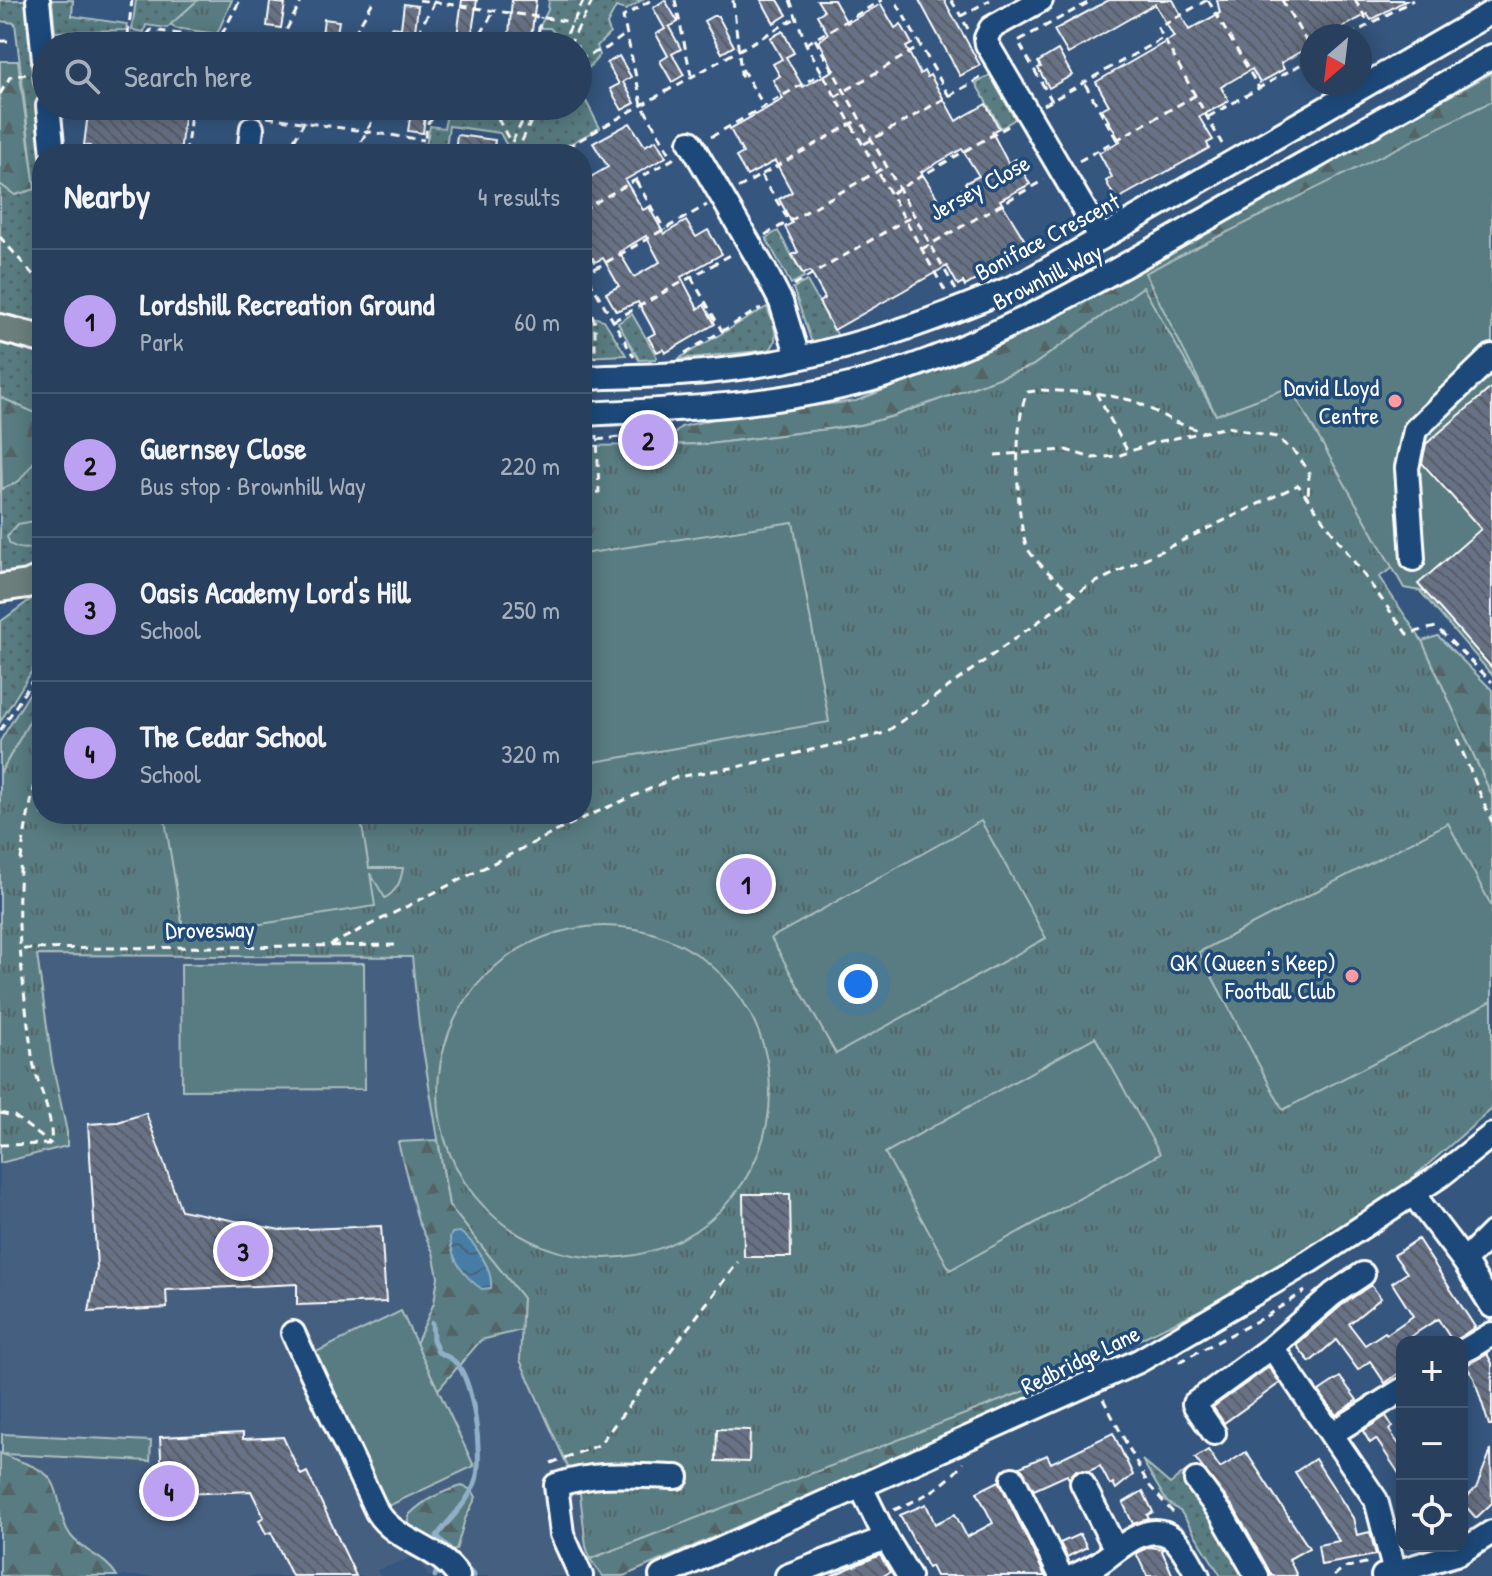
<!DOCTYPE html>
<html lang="en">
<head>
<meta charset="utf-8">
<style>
	:root { --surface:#28405e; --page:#344b67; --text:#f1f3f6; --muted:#a5afbc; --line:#445973; --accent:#bca0f2 }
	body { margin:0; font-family:"Patrick Hand",sans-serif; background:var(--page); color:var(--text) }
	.controls { position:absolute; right:24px; bottom:24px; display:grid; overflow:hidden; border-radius:16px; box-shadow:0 4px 20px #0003 }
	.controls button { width:72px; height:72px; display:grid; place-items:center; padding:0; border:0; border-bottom:2px solid var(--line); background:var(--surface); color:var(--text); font:40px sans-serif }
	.compass { position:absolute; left:1300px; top:24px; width:72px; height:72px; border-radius:50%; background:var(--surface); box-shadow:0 4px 20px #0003; rotate:208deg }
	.you { position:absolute; left:858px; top:984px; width:28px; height:28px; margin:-20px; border:6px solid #fff; border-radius:50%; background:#1a73e8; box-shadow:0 0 0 12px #1a73e833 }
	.badge { display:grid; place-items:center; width:52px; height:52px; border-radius:50%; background:var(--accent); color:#111; font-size:26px; font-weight:700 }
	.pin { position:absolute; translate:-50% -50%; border:4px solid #fff; box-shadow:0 2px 8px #0006 }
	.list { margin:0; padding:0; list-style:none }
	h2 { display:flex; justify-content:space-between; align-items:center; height:104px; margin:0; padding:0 32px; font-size:34px }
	h2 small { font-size:26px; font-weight:400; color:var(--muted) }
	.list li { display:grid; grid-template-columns:52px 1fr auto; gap:24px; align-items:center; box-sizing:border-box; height:144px; padding:0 32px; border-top:2px solid var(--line) }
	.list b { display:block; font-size:30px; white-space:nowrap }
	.list p { margin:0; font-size:26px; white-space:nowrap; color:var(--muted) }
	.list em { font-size:26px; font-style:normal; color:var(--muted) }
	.icon { flex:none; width:44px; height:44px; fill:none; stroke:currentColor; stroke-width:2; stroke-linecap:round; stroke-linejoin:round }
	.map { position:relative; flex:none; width:1492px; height:1576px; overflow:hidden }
	.search { position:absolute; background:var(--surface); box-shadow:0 4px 20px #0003; left:32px; top:32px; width:560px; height:88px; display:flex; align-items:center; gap:20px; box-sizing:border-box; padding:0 28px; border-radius:44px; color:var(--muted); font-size:30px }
	.panel { position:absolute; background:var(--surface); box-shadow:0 4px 20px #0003; left:32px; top:144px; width:560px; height:680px; border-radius:32px }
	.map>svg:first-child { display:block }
	.built { fill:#445e80 }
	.grass { fill:url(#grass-dots); stroke:#acbec0; stroke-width:2 }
	.forest { fill:url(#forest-firs); stroke:#acbec0; stroke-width:2 }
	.park { fill:url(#park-tufts); stroke:#acbec0; stroke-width:2 }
	.garden { fill:#587c81; stroke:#acbec0; stroke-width:2 }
	.water { fill:url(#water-waves); stroke:#91b0c8; stroke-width:2 }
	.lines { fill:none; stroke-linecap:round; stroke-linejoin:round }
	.stream { stroke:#91b0c8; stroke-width:5 }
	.building { fill:url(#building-back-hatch); stroke:#fff; stroke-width:2; fill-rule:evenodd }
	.minor-casing { stroke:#fff; stroke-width:28 }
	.major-casing { stroke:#fff; stroke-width:32 }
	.path { stroke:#fff; stroke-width:3; stroke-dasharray:8 6; stroke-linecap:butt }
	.minor { stroke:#1f4a7a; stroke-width:22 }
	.major { stroke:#6c7f7c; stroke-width:26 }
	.poi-dot { fill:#ff9aa2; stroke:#1f4a7a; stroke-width:3 }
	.labels { text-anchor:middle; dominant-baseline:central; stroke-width:7; stroke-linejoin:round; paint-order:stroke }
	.street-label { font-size:24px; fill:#fff; stroke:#1f4a7a }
	.poi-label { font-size:24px; fill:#fff; stroke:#1f4a7a; text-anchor:end }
</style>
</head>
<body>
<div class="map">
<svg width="1492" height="1576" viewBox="0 0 1492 1576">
	<defs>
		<pattern id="grass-dots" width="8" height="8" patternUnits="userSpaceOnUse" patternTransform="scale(2)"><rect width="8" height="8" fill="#587c81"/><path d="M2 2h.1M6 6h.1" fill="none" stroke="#526466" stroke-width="1.8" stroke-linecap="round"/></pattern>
		<pattern id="forest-firs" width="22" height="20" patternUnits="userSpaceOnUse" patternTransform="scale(2)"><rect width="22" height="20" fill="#587c81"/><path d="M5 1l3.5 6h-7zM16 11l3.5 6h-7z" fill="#526466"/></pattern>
		<pattern id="park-tufts" width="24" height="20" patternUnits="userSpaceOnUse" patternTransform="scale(2)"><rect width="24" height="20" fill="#587c81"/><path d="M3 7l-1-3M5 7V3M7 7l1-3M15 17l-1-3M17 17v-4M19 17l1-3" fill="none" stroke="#526466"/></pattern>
		<pattern id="water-waves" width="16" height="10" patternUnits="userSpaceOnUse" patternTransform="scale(2)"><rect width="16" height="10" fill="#477ca4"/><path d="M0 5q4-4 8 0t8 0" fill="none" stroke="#4a6478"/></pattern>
		<pattern id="building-back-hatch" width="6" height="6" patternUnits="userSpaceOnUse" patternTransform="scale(2)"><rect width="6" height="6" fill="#677286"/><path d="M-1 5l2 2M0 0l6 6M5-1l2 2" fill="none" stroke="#585d66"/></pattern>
	</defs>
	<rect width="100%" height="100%" fill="#35567e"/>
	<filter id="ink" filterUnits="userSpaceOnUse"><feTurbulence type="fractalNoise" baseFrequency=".0125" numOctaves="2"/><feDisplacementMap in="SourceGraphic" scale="16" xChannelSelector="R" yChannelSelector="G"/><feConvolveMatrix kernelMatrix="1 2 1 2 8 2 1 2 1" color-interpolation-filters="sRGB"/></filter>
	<g filter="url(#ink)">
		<polygon class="built" points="37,955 412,957 419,1025 523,1298 520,1360 580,1494 586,1546 590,1559 603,1576 428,1576 417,1556 377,1570 380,1576 0,1576 0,1163 67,1146 67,1132 52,1062"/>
		<g class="grass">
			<polygon points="0,0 29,0 46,154 42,154 42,322 0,313 0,184 15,195 35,189 15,23 0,21"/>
			<polygon points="52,0 73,0 72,16 127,24 126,30 55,32"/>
			<polygon points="136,0 198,0 167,28 146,25 144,32 132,30"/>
			<polygon points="549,0 642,0 626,10 616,7 607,24 610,33 597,46 600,55 585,72 578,60 578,46 567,46 550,28 539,28 548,10"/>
			<polygon points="990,75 1015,119 1001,128 976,84"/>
			<polygon points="578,86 600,128 551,154 506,154 507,146 500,133 449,126 445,154 424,154 430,126 444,128 449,106 578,106"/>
			<polygon points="778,231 804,277 791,284 766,238"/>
			<polygon points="807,281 838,336 812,343 793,288"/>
			<path d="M767 307C772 321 782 339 769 350L678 359Z"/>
			<polygon points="582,314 604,320 626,355 582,357"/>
			<polygon points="632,314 657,357 655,359 639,360 618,323"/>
			<polygon points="0,340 34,348 42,352 42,566 18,574 0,576"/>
			<polygon points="42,591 42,655 0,722 0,622"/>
			<polygon points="1142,1460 1170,1484 1185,1472 1188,1483 1229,1537 1227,1546 1238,1563 1252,1576 1221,1576 1181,1512 1167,1502"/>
		</g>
		<g class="forest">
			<polygon points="0,61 18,61 35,189 15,195 0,184"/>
			<polygon points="1492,73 1492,193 1216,415 1142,288 1032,366 894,416 860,425 709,444 664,445 681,427 730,415 856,401 1022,335 1069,304"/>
			<polygon points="0,397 42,416 42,449 40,454 19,481 2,489"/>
			<path d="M42 516V541C32 550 21 551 10 544L7 537 18 524 35 521Z"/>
			<polygon points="1438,636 1492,690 1492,796 1422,641"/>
			<polygon points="42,673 42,699 0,774 0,741"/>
			<polygon points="438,1140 449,1205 523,1298 522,1330 481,1340 438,1390 416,1344 434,1303 438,1277 433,1252 418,1221 398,1142"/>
			<polygon points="1031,1388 1033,1398 624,1576 603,1576 590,1559"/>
			<path d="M0 1453C16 1462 44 1465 53 1483 62 1500 59 1520 71 1536 85 1553 106 1557 117 1576H0Z"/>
			<path d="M462 1486 472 1490 476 1497 465 1519 456 1550 445 1553 409 1533V1515C425 1499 441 1492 462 1486Z"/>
		</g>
		<g class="park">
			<polygon points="198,0 232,0 217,34 175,28 171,24"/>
			<polygon points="1143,287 1216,415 1290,386 1393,568 1379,577 1422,641 1492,796 1492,1109 1334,1246 1061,1377 590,1559 586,1546 580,1494 520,1360 523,1298 449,1205 419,1025 412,957 37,955 52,1062 67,1132 67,1146 0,1163 0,774 42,699 42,814 582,814 582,446 709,444 860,425 894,416 1032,366"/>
		</g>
		<g class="garden">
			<polygon points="1492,101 1492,675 1420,591 1404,588 1290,387 1216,415 1145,273"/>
			<polygon points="793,522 829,722 582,764 582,554"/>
			<path d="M164 814H360L369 868H403C401 881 397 891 385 898L370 873 375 906 184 936Z"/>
			<polygon points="981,821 1046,938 836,1054 771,938"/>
			<polygon points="1448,823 1492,907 1492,1001 1283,1110 1199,952"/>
			<circle cx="604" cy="1092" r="166"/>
			<polygon points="364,963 365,1089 182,1090 181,964"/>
			<polygon points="1095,1037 1160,1154 950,1270 885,1153"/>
			<polygon points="401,1311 474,1466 384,1508 312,1354"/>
			<polygon points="2,1434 151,1441 150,1461 2,1454"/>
		</g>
		<path class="water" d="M460 1232C475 1242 493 1269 491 1288L482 1289C465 1278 451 1259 450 1238L452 1233Z"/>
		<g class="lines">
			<g class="stream">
				<path d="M432 1323 433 1339 438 1352C443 1355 450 1357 454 1361 474 1377 483 1456 476 1480 469 1502 450 1518 437 1536L474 1576"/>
				<polyline points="435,1576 436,1573"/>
			</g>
		</g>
		<g class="building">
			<polygon points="462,0 477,0 471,38 457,36"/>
			<polygon points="512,0 536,0 530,46 508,46"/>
			<polygon points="665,0 678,22 669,27 681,49 672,54 684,75 672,82 660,61 668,56 656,34 665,29 653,8"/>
			<polygon points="761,0 778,0 787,15 774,23"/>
			<path d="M817 0H834L847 23 881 4 895 28 901 24 912 44 906 47 920 74 924 71 927 77 930 75 956 121 986 104 999 128 992 132 1008 163 1016 159 1030 184 1000 200 1030 249 965 286 963 282 958 285 947 266 834 330 819 302 825 298 810 271 803 274 792 255 798 252 785 227 792 223 779 199 792 192 775 161 747 176 736 157 743 153 730 129 783 99 773 80 780 76 773 64 782 59 770 38 783 31 794 53 786 57 803 87 834 70 819 41 828 34 817 15 824 11ZM962 149 979 176 965 183 967 186 940 202 921 172Z"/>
			<polygon points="919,0 944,0 980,65 960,76"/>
			<polygon points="1109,0 1173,0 1189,30 1220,13 1217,0 1406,0 1371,20 1367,14 1341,28 1345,36 1312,36 1312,45 1281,63 1284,69 1260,83 1252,69 1221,87 1229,101 1199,117 1213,140 1207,143 1209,148 1116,200 1106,181 1112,177 1099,153 1120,141 1102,109 1109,105 1096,82 1174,37 1155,4 1068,54 1054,30"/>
			<polygon points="270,2 285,4 281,28 267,26"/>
			<polygon points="404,4 418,6 415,31 406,29 403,46 388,46 391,27 401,28"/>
			<polygon points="713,16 718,16 734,46 722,53 704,21"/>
			<polygon points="324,19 339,21 335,45 321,43"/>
			<polygon points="1058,50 1072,75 1049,88 1038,68 1041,67 1038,62"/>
			<polygon points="619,56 631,77 623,82 635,103 622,110 610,89 619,84 607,63"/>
			<polygon points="89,106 147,106 178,111 177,116 184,117 180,154 114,154 90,150 90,146 84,145"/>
			<polygon points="412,106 426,106 423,133 408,131"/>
			<path d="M630 123 645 146 656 140 666 157 625 180 643 210 649 207 664 234 686 221 696 237 708 230 722 254 681 277 698 309 704 305 715 324 665 353 663 349 657 352 648 337 655 333 638 302 616 311 606 293 619 286 603 258 595 262 593 258 587 262 582 252V182L608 167 593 143ZM646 236 660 262 634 277 619 252Z"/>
			<polygon points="457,135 495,140 493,154 455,154"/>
			<polygon points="1492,387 1492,668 1418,584 1481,529 1422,463 1426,444"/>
			<polygon points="146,1113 181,1210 280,1230 381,1226 386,1302 297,1305 297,1284 166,1290 167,1308 89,1312 97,1267 88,1124 118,1122"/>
			<polygon points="743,1194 790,1194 791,1257 744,1257"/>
			<polygon points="1418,1239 1475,1327 1472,1329 1453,1342 1438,1319 1402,1342 1402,1371 1385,1383 1370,1361 1358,1370 1336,1340 1310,1362 1296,1345 1342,1305 1371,1285 1381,1298 1349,1324 1365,1345 1385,1332 1387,1334 1413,1316 1392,1283 1407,1273 1394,1255"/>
			<polygon points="1487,1354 1492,1363 1492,1425 1489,1425 1474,1378 1466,1365"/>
			<polygon points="1269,1367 1280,1383 1224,1423 1213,1407"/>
			<polygon points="1340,1377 1357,1400 1336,1415 1319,1391"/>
			<polygon points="1386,1416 1393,1427 1389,1430 1402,1449 1402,1478 1376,1439 1370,1443 1363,1431"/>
			<polygon points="717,1429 750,1430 749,1462 716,1461"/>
			<polygon points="243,1433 243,1439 283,1437 301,1475 307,1472 356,1576 292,1576 271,1532 266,1534 259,1520 264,1517 251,1491 163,1495 160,1437"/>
			<polygon points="1113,1433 1133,1475 1116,1489 1113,1483 1110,1485 1100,1466 1089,1471 1076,1470 1069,1479 1067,1475 1034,1490 1020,1467 1047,1455 1051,1463"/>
			<polygon points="1208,1450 1220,1468 1246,1452 1309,1548 1289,1559 1297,1576 1272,1576 1234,1508 1195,1458"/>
			<polygon points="1491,1450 1492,1503 1476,1518 1462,1502 1476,1488"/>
			<polygon points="1315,1459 1353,1518 1357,1535 1370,1532 1376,1555 1321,1565 1318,1545 1339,1541 1295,1472"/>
			<polygon points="999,1481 1045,1576 936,1576 931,1566 928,1568 900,1515 926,1504 935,1524 955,1514 967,1537 993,1523 977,1492"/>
			<polygon points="1143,1491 1153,1512 1147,1515 1149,1519 1133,1524 1123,1503"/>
			<polygon points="1080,1534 1087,1547 1067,1557 1060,1543"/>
			<polygon points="1149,1547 1164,1549 1162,1551 1173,1576 1147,1576 1136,1553"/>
			<polygon points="880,1555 890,1572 883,1576 831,1576"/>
		</g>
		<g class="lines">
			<defs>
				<g id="minor">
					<polyline points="38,0 46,80"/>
					<polyline points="1041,0 991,28 986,38 987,44 1101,238"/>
					<polyline points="48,106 53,154"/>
					<polyline points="690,142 764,269 781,302 798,357"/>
					<polyline points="249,154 252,128"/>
					<path d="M582 378C629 376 676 376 723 370 832 358 927 324 1027 281L1492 12"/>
					<path d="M582 414C689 409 796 405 899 371 1006 335 1105 277 1203 221 1299 166 1396 112 1492 56"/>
					<polyline points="1413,559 1407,468 1415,430 1492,356"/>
					<polyline points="1413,1194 1464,1261 1492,1306"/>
					<polyline points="1464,1261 1492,1233"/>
					<path d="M293 1333 377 1512C396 1542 438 1546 458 1576"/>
					<polyline points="1272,1347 1333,1294 1363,1274"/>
					<polyline points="1462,1352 1492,1334"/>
					<polyline points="1214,1433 1194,1404 1272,1347 1376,1500 1395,1573"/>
					<polyline points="1333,1433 1402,1390"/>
					<polyline points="1013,1479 1061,1576"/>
					<polyline points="1196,1480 1222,1515 1257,1576"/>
					<polyline points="1082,1483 1116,1550"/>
					<polyline points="861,1487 886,1538 909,1576"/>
					<path d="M581 1576 562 1534 556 1485C599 1471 633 1476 677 1477"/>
					<polyline points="661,1576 1139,1361 1310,1261 1440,1176 1492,1135"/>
					<polyline points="787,1576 886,1538"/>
					<path d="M1074 1576C1083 1571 1094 1567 1102 1561 1121 1547 1150 1519 1174 1539 1184 1548 1191 1564 1198 1576"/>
					<polyline points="1383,1576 1459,1553 1492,1532"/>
				</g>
				<g id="major">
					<polyline points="0,328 42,339"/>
					<polyline points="0,588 28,584 42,578"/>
				</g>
			</defs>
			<use href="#minor" class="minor-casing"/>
			<use href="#major" class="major-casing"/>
			<g class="path">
				<polyline points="419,0 573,22"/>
				<polyline points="675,0 691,75"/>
				<polyline points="733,0 742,82"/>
				<polyline points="790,0 806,44 947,294"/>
				<polyline points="951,0 961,16"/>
				<polyline points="1207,0 1158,28 1222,144"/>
				<polyline points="1208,0 1259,88"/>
				<polyline points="1282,0 1312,51"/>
				<polyline points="1355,0 1369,24"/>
				<polyline points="968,29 961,16 990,0"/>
				<polyline points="222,34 240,0"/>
				<polyline points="128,35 132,0"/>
				<polyline points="147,35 151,30 270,46"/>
				<polyline points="1349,36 1413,0"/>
				<polyline points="61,37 137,35 224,46"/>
				<polyline points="815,39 956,290"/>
				<polyline points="0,41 10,41"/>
				<polyline points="280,42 302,0"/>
				<polyline points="806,44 882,0"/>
				<polyline points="62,46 79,45 78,38"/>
				<polyline points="135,46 137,35"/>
				<polyline points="347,46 374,0"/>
				<polyline points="411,46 434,3"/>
				<polyline points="474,46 494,11"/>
				<polyline points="536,46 541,17"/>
				<polyline points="561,46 584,0"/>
				<polyline points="569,46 593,0"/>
				<polyline points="578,59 607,48 627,33"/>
				<polyline points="742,69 764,106"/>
				<polyline points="1085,84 1117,140"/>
				<polyline points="0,94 10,77 26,74"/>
				<polyline points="949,96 984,76"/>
				<polyline points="835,97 921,46"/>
				<polyline points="1052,101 1018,41 1093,0"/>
				<polyline points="1044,105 1163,38"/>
				<polyline points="184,106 239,114"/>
				<polyline points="491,106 511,143"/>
				<polyline points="267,117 424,140"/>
				<polyline points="1208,117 1312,58"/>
				<polyline points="711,137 822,73"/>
				<polyline points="512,142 530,106"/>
				<polyline points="864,144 949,96 895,0"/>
				<polyline points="186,154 192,107"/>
				<polyline points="292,154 293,142 313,106"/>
				<polyline points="355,154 380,106"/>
				<polyline points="412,154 413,150 422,152 428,123 445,106"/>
				<polyline points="516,154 538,106"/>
				<polyline points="555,154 796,18"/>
				<polyline points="1079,161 1196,95"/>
				<polyline points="761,175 789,221"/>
				<polyline points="636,181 665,230"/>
				<polyline points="738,188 860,119"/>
				<polyline points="892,193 1010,125"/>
				<polyline points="582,210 673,159 642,105 623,17 651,0"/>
				<polyline points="765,235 887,166"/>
				<polyline points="0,237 42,285"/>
				<polyline points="922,249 1044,180"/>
				<polyline points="582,267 634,357"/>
				<polyline points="582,276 707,205"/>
				<polyline points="691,277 722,331"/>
				<polyline points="794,285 914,215"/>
				<polyline points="582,289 595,323 595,359"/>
				<polyline points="613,321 734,253"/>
				<polyline points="685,353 761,308"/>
				<polyline points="1096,393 1128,452"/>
				<polyline points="597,440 627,436"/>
				<polyline points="995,455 1066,450 1092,458 1118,456 1152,443 1228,427 1276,437 1297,454 1309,472 1308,499"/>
				<polyline points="582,493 599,492 597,435"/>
				<path d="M1074 595C1060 582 1040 567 1029 551 1015 530 1013 412 1028 392L1042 390 1096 393 1135 401 1175 422 1204 432"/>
				<polyline points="0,731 42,665"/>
				<polyline points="1457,739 1492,822"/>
				<path d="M42 757C31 800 20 845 19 890 17 943 25 1002 32 1055 36 1086 54 1112 51 1144"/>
				<polyline points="330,945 581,819 677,777 737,767 885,733 1086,587 1298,485 1407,634 1436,627 1492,682"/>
				<polyline points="23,949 399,945"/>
				<polyline points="0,1113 14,1116 51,1144"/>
				<polyline points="0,1145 51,1144"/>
				<polyline points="1179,1362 1268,1315 1305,1291"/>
				<polyline points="1103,1399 1148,1484 1177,1517"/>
				<polyline points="551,1463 599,1445 738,1262"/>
				<path d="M894 1510C920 1499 946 1486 963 1463"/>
				<polyline points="1334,1576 1343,1568 1370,1562"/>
			</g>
			<use href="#minor" class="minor"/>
			<use href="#major" class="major"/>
		</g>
	</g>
	<g class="poi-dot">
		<circle cx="1395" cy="401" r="8"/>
		<circle cx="1352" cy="976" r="8"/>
	</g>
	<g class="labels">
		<g class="street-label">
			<text transform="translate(979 187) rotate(-29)">Jersey Close</text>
			<text transform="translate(1047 236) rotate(-28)">Boniface Crescent</text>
			<text transform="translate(1047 276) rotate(-27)">Brownhill Way</text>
			<text transform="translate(210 929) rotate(-1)">Drovesway</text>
			<text transform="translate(1080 1359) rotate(-26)">Redbridge Lane</text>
		</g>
		<g class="poi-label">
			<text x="1379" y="387">David Lloyd<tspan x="1379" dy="28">Centre</tspan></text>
			<text x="1336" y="962">QK (Queen's Keep)<tspan x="1336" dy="28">Football Club</tspan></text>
		</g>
	</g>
</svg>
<div class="controls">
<button>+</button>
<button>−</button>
<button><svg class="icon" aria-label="locate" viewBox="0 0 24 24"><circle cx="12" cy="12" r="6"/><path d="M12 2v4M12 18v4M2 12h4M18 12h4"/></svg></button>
</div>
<svg class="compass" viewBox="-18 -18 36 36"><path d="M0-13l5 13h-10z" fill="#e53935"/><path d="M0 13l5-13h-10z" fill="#a5afbc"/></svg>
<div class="you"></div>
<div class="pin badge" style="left:746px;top:884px">1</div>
<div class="pin badge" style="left:648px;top:440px">2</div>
<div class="pin badge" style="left:243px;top:1251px">3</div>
<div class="pin badge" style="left:169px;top:1491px">4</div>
<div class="search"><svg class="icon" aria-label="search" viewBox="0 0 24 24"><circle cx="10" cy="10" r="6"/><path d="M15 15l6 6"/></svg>Search here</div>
<section class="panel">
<h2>Nearby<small>4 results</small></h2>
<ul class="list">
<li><span class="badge">1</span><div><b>Lordshill Recreation Ground</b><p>Park</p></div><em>60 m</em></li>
<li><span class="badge">2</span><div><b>Guernsey Close</b><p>Bus stop · Brownhill Way</p></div><em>220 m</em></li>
<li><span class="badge">3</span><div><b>Oasis Academy Lord's Hill</b><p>School</p></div><em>250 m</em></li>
<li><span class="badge">4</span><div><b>The Cedar School</b><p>School</p></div><em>320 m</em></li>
</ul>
</section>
</div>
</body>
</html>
